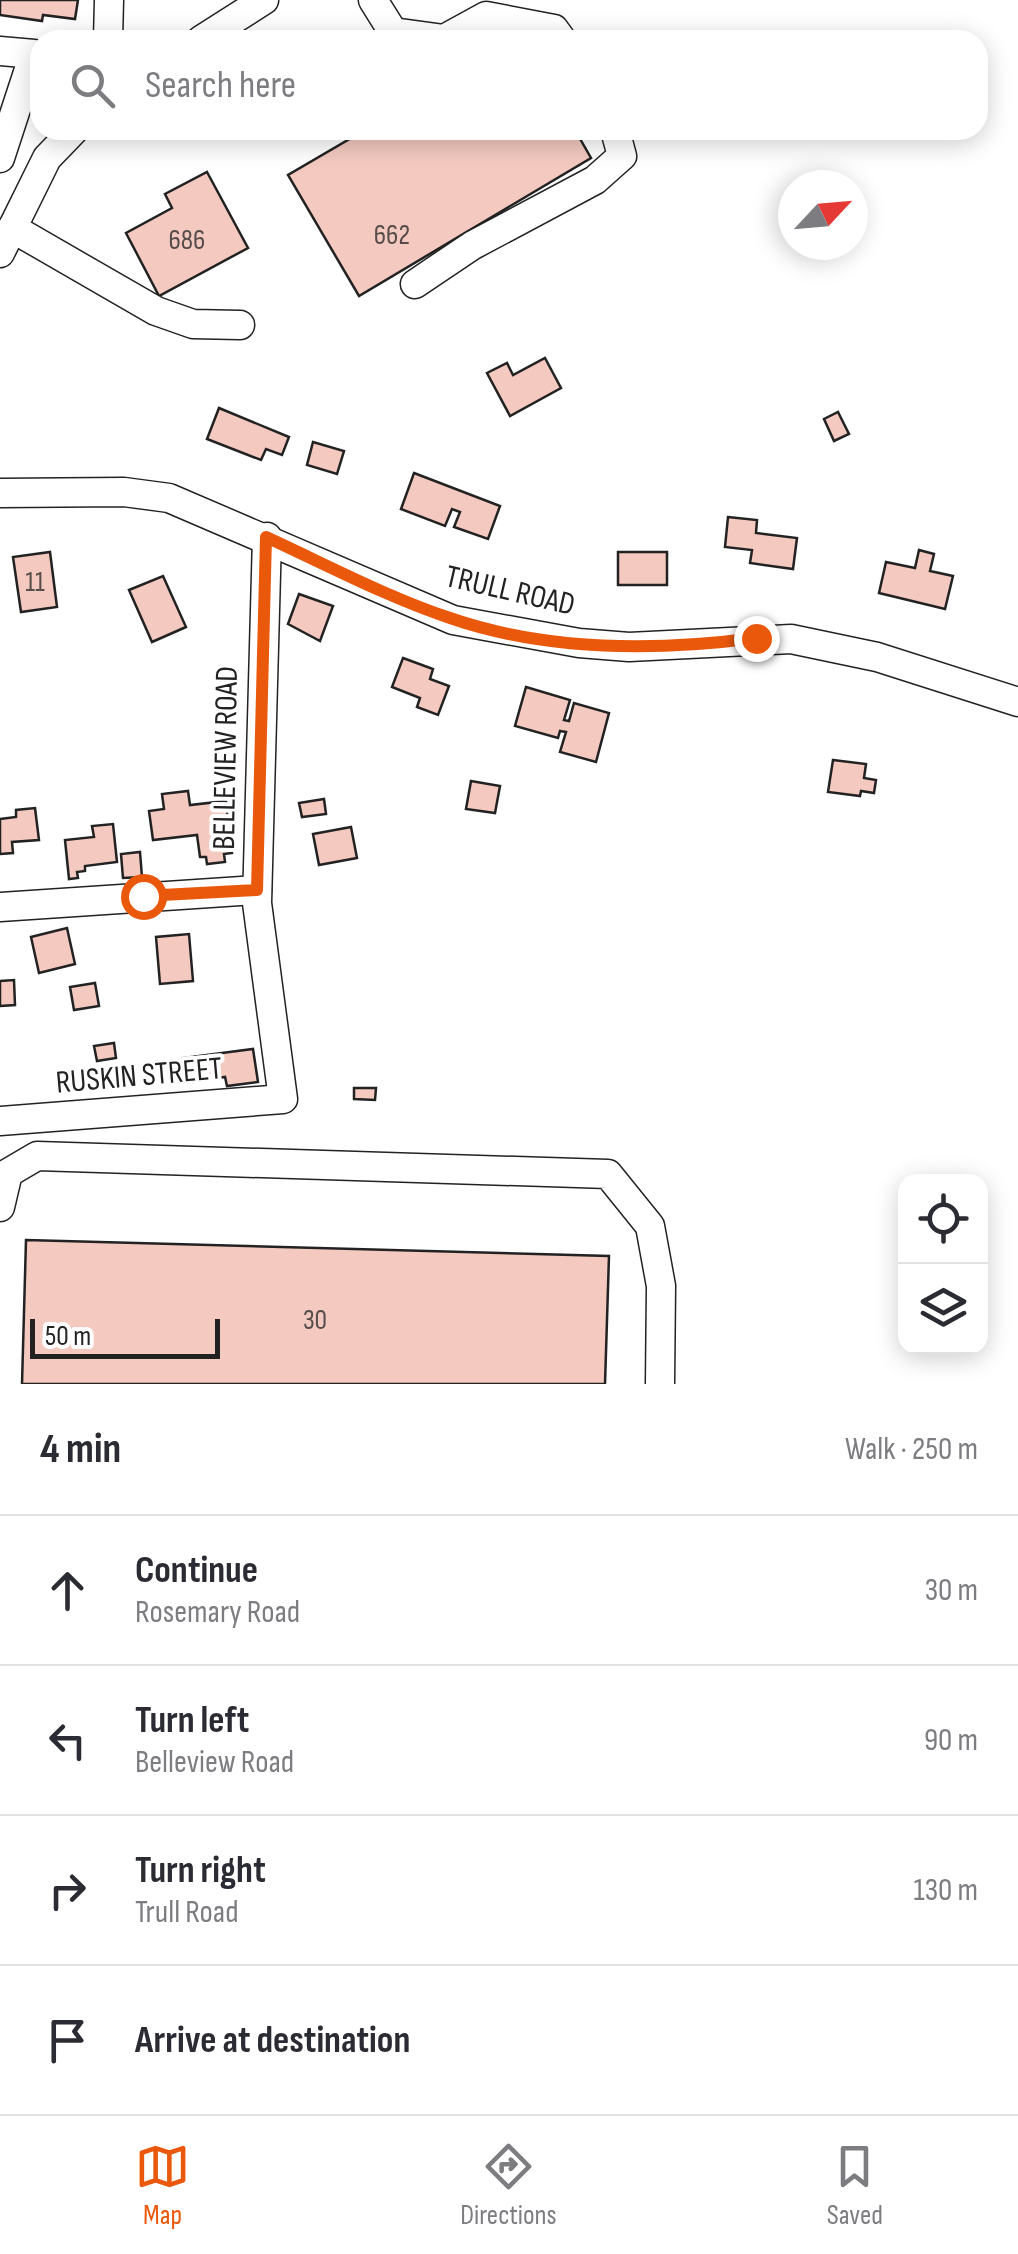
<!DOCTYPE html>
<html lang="en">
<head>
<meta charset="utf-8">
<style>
	:root { --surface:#fff; --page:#f7f7f7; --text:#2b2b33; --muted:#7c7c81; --line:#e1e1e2; --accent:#ea580c }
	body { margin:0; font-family:"Sofia Sans Condensed",sans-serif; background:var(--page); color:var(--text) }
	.controls { position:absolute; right:30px; bottom:30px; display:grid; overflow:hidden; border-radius:20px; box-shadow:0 5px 25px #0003 }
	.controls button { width:90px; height:90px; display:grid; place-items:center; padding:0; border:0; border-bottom:2px solid var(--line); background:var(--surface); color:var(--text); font:50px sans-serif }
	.compass { position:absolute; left:778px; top:170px; width:90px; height:90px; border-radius:50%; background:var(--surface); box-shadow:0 5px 25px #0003; rotate:64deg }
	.scale { position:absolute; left:30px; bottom:25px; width:190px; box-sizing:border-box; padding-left:10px; border:5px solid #222; border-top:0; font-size:28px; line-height:35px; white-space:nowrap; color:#222; -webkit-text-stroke:8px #fff; paint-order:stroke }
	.stop { position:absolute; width:30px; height:30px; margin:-22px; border:8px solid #ea580c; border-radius:50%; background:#fff }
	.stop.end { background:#ea580c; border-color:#fff; box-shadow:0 2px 10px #0008 }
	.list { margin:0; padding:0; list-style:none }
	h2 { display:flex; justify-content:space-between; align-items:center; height:130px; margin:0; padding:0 40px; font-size:42px }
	h2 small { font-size:32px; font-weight:400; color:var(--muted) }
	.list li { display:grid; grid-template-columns:65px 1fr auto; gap:30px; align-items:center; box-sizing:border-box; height:150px; padding:0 40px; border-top:2px solid var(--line) }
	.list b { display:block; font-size:38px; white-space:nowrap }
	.list p { margin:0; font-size:32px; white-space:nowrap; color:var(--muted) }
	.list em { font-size:32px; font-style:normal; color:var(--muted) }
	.icon { flex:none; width:55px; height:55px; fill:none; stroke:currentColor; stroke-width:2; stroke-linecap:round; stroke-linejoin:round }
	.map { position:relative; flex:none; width:1018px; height:1384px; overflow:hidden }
	.search { position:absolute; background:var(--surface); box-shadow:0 5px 25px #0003; left:30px; right:30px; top:30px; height:110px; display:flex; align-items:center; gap:25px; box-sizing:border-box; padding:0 35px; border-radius:30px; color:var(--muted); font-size:38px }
	.sheet { height:730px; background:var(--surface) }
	nav { display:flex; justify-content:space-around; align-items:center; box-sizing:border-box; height:140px; border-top:2px solid var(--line); background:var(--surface); font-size:28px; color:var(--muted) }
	nav a { display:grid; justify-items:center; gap:5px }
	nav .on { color:var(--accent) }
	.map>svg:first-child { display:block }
	.building { fill:#f3c9c0; stroke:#222; stroke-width:2.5 }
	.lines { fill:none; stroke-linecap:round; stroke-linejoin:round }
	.minor-casing { stroke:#222; stroke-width:31 }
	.minor { stroke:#fff; stroke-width:28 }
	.route { stroke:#ea580c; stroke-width:12 }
	.labels { text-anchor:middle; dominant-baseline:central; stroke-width:8; stroke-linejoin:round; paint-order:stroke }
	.number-label { font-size:28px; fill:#564c4a }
	.street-label { font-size:32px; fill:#222; stroke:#fff }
</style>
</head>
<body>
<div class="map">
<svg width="1018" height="1384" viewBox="0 0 1018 1384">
	<rect width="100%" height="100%" fill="#fff"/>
	<g class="building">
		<polygon points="0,0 78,0 75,19 43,15 42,21 0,15"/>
		<polygon points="365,130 575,130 591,158 359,296 288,175"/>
		<polygon points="207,172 248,248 159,296 126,233 172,208 165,194"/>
		<polygon points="545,358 561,388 510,416 487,373 507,363 513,375"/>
		<polygon points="219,408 289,437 282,455 266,449 261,460 207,439"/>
		<polygon points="838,412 849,434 834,441 824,419"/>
		<polygon points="313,442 344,451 337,474 307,465"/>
		<polygon points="414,473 500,506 488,539 454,527 460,512 452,509 445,526 401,509"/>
		<polygon points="728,517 757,520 756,533 797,538 793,569 750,563 752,550 725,547"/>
		<polygon points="919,550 934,554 930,571 953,576 945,609 879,593 886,562 915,568"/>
		<polygon points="50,552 57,607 21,612 13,557"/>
		<rect x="618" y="552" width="49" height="33"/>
		<polygon points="163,576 186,627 152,642 129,590"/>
		<polygon points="299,594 333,606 320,641 288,624"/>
		<polygon points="403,658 433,669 430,679 449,686 438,715 417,707 420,698 392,687"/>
		<polygon points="526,687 570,700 564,720 569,721 574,703 609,713 596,762 560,752 566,732 560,731 558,738 515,726"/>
		<polygon points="833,760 866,764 864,778 876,780 874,793 861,791 860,796 828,792"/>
		<polygon points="471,781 500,786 495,813 466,809"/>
		<polygon points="188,791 190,805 226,801 232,853 224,854 225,862 207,864 206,857 200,857 197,835 153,840 149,811 164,809 162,794"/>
		<polygon points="324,799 326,814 302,817 299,803"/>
		<polygon points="35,808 39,840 12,842 13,853 0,854 0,819 16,817 16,810"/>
		<polygon points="113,824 117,862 85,866 85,871 77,872 78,878 69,879 65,840 94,837 92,826"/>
		<polygon points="351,827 357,858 319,865 313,834"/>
		<polygon points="140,852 142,877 123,878 121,854"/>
		<polygon points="67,928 75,964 39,973 31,937"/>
		<polygon points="189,934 193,981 160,984 156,937"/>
		<polygon points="14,980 15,1005 0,1006 0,981"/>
		<polygon points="95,983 99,1006 74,1010 70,987"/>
		<polygon points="114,1043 116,1058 97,1061 94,1046"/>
		<polygon points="253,1049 258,1082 227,1086 225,1077 186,1082 183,1058"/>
		<polygon points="354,1088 376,1088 375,1100 354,1099"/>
		<polygon points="26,1240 609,1256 605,1384 22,1384"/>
	</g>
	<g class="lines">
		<defs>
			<g id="minor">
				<polyline points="373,0 393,32 444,39 486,16 554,29 562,40"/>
				<polyline points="108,40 109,0"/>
				<polyline points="201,40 264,0"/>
				<polyline points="0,51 34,54 0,158"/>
				<polyline points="12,228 156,311 193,324 240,325"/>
				<polyline points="0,253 47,158 74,130"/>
				<polyline points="415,284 473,245 595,180 622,156 615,130"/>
				<polyline points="0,493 124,492 169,498 453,620 579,643 629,647 791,639 877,657 1018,702"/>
				<polyline points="0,907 257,890"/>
				<polyline points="0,1121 283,1099 257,903 267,537"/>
				<polyline points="0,1207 8,1173 37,1156 608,1174 650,1226 661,1286 660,1384"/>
			</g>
		</defs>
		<use href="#minor" class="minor-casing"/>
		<use href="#minor" class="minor"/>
	</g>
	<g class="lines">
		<path class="route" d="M143 896 257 890 266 537C327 565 387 597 450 618 546 651 657 651 756 638"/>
	</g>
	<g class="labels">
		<g class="number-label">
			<text x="392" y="235">662</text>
			<text x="187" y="240">686</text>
			<text x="35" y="582">11</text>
			<text x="315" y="1320">30</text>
		</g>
		<g class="street-label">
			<text transform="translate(510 591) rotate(13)">TRULL ROAD</text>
			<text transform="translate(226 758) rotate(-89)">BELLEVIEW ROAD</text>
			<text transform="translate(139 1076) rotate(-5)">RUSKIN STREET</text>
		</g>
	</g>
</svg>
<div class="controls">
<button><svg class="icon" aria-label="locate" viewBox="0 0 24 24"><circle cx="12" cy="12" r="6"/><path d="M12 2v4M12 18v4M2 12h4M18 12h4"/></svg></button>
<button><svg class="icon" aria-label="layers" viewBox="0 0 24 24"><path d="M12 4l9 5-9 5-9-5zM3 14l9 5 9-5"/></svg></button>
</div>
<svg class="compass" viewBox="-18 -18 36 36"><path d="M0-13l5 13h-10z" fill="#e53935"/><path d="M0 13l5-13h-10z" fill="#7c7c81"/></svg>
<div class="scale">50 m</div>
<div class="stop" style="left:143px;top:896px"></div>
<div class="stop end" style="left:756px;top:638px"></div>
<div class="search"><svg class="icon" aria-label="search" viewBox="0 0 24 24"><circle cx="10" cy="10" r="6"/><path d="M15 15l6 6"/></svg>Search here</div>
</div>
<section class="sheet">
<h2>4 min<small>Walk · 250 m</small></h2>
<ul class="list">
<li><svg class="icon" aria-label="ahead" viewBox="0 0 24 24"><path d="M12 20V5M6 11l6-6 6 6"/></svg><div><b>Continue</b><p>Rosemary Road</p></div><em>30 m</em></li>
<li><svg class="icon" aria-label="left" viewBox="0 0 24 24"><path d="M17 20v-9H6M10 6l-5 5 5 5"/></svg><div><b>Turn left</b><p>Belleview Road</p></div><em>90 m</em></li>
<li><svg class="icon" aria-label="right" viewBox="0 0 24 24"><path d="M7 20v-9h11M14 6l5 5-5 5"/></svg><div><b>Turn right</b><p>Trull Road</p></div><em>130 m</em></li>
<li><svg class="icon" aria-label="arrive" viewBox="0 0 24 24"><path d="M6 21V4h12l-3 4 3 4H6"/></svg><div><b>Arrive at destination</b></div></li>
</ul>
</section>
<nav>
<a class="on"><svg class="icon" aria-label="map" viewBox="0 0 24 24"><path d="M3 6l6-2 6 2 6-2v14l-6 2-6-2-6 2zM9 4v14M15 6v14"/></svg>Map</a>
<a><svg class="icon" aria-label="directions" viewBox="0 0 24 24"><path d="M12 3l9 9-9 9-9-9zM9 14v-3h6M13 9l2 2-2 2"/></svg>Directions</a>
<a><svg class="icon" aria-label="saved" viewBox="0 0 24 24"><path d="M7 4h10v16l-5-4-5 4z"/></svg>Saved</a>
</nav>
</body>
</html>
